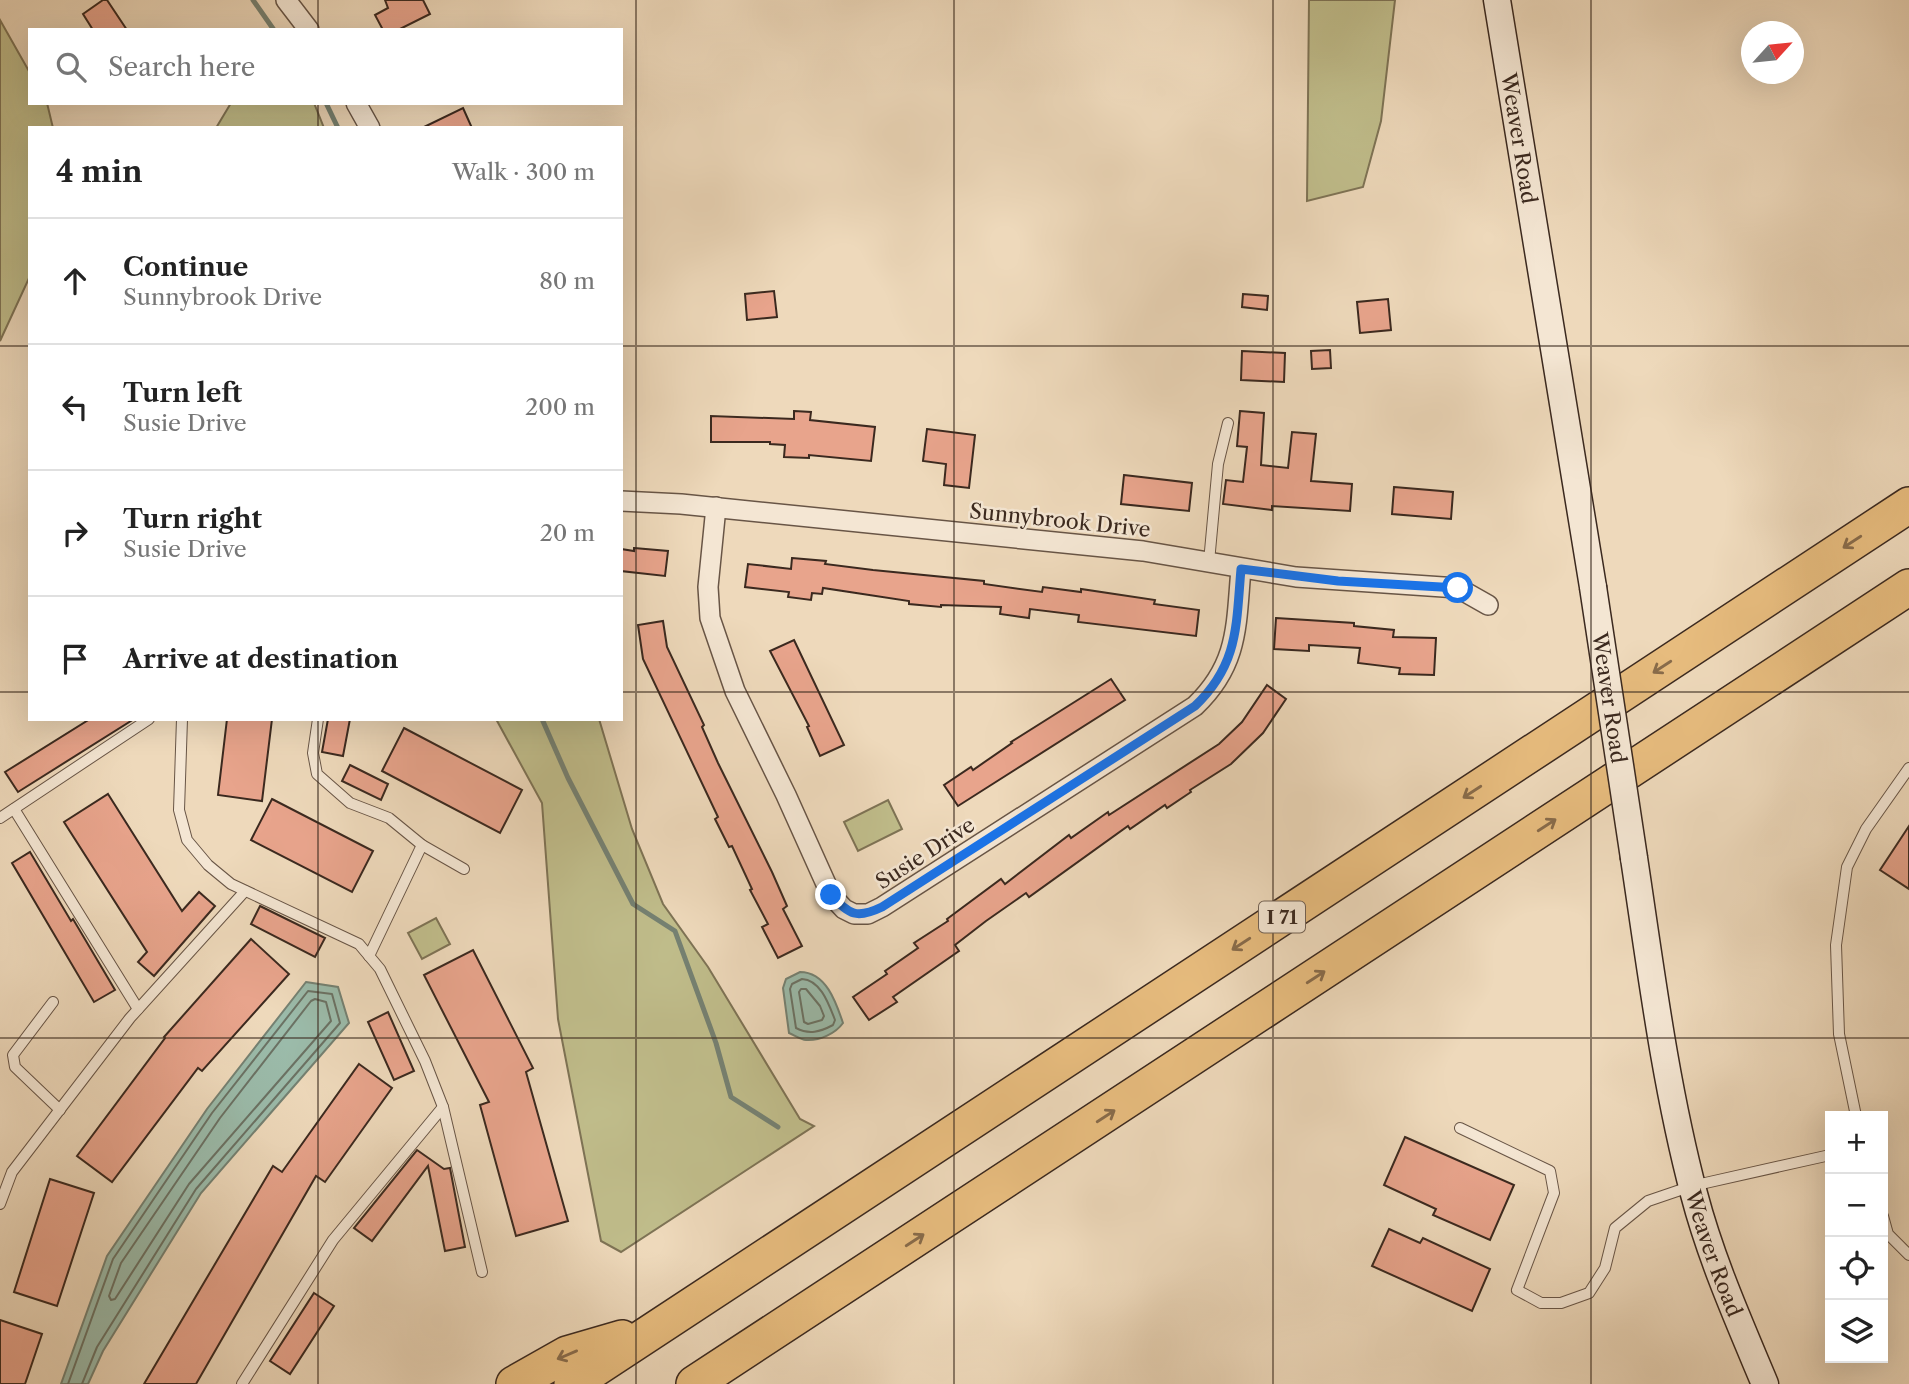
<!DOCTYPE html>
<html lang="en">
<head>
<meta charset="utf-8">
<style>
	:root { --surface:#fff; --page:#f6f6f6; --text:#222; --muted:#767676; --line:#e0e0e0 }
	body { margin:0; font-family:"Libre Caslon Text",serif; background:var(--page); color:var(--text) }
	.controls { position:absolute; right:21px; bottom:21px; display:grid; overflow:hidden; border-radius:0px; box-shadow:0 7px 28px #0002 }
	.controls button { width:63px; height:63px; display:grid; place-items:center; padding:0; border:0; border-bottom:2px solid var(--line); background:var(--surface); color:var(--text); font:35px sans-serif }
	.compass { position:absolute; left:1741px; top:21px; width:63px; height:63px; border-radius:50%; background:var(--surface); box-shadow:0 7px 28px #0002; rotate:63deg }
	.stop { position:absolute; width:21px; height:21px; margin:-16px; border:5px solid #1a73e8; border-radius:50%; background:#fff }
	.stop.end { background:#1a73e8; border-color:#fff; box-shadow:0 2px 7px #0008 }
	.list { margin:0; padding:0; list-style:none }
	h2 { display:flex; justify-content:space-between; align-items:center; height:91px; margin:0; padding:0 28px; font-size:30px }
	h2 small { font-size:23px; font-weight:400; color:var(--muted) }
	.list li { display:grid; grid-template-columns:46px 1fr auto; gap:21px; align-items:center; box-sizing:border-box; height:126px; padding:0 28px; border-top:2px solid var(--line) }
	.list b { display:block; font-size:26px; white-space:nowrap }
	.list p { margin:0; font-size:23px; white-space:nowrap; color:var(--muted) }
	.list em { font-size:23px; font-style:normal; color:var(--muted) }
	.icon { flex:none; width:38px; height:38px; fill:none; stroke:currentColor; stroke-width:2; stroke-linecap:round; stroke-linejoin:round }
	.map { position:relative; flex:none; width:1909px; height:1384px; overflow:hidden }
	.search { position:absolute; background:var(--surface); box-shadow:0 7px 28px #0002; left:28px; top:28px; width:595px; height:77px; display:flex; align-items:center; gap:18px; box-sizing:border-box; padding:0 24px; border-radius:0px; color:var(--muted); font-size:26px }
	.panel { position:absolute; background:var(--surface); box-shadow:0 7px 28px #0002; left:28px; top:126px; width:595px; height:595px; border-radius:0px }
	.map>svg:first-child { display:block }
	.green { fill:#c0bd8b; stroke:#7e7355; stroke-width:2 }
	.water { fill:#9bbbaa; stroke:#758172; stroke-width:2 }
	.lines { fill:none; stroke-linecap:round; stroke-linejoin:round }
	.shore { stroke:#6b7264; stroke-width:2 }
	.stream { stroke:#758172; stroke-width:5 }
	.building { fill:#e8a48c; stroke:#3b291f; stroke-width:2 }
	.lane-casing { stroke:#685546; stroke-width:12 }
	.street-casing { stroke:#685546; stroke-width:22 }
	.secondary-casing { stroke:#3b291f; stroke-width:29 }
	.highway-casing { stroke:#3b291f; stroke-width:38 }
	.lane { stroke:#f4e6d3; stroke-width:10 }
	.street { stroke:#f4e6d3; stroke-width:19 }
	.secondary { stroke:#f4e6d3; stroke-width:26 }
	.highway { stroke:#e7bc7e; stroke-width:35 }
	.secondary-bridge-casing { stroke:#3b291f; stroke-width:29; stroke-linecap:butt }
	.secondary-bridge { stroke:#f4e6d3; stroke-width:26 }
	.oneway { stroke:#886b4a }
	.route { stroke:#1a73e8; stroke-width:9 }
	.grid { fill:none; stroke:#3b291f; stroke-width:2; stroke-opacity:0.55 }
	.labels { text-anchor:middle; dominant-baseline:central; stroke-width:5; stroke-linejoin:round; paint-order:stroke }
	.shield { fill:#f4e6d3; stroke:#726255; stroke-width:2 }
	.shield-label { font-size:19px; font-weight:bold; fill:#3b291f }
	.street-label { font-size:21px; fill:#3b291f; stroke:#f4e6d3 }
</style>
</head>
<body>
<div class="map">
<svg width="1909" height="1384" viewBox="0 0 1909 1384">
	<rect width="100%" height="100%" fill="#eed9bb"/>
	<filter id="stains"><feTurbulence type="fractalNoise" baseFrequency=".00286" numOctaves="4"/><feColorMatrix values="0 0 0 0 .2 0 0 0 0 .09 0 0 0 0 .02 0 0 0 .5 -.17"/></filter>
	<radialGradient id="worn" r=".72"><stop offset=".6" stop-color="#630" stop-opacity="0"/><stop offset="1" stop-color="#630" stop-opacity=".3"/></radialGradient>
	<g class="green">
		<polygon points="1309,0 1395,0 1381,121 1363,187 1307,201"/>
		<polygon points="0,20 30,73 30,103 47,103 53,128 30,128 30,276 0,341"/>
		<polygon points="231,103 314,103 324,128 216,128"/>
		<polygon points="496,719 599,719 632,829 663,904 708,967 800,1119 814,1126 621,1252 601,1241 558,1019 542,803"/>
		<polygon points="888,800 902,829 858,851 844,822"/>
		<polygon points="436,918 450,944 422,959 408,933"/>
	</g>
	<g class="water">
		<path d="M800 972C826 972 836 1002 843 1023 836 1033 820 1041 806 1040 801 1040 794 1035 789 1033L783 988 786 979Z"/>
		<polygon points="306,982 338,987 349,1023 201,1193 103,1351 88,1384 61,1384 107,1256 207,1109"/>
	</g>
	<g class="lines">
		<g class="shore">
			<path d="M802 979C821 980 829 1005 835 1020L833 1025C820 1032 809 1035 796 1028L790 989 792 984Z"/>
			<polygon points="801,989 806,989 820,1006 824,1016 822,1020 808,1024 804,1022 799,992"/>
			<polygon points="315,999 326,1002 331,1021 189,1184 115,1299 111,1300 109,1296 121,1263 220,1118 311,1001"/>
			<polyline points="68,1384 113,1259 212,1113 308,991 332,994 340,1023 196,1189 97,1347 82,1384"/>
		</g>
		<g class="stream">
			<polyline points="253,0 274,30"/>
			<polyline points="326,103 338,128"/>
			<polyline points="542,719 568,778 633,904 675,931 716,1043 731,1097 778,1127"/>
		</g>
	</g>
	<g class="building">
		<polygon points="103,0 107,0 127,30 93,30 83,14"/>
		<polygon points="385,0 423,0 430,14 398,30 383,30 375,15 388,8"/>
		<polygon points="463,108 472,128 422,128"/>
		<polygon points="774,291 777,317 747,320 745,294"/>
		<polygon points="1243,294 1268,296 1267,310 1242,307"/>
		<polygon points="1388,299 1391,330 1360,333 1357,302"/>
		<polygon points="1330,350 1331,368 1312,369 1311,351"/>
		<polygon points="1242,351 1285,353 1284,382 1241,380"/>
		<polygon points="794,411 811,412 810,420 875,427 871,461 809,455 809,458 784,457 785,445 770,444 770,442 711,442 711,416 794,419"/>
		<polygon points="1240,411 1264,413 1261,465 1288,468 1292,432 1316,434 1311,481 1352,484 1350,511 1272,506 1272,510 1223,504 1226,480 1243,482 1247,447 1237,446"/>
		<polygon points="927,429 975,435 969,488 944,485 946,464 923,461"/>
		<polygon points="1124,475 1192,483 1189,511 1121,504"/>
		<polygon points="1394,487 1453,492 1451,519 1392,514"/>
		<polygon points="634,548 668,551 665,576 621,571 621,549 634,551"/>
		<polygon points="792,558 826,561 825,564 873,570 984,581 984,584 1042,592 1043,587 1081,592 1081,589 1155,600 1154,604 1199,610 1196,636 1078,622 1079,615 1030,609 1029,618 1000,614 1001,607 941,605 941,607 909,604 909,601 823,588 822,594 812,593 811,600 788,597 789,592 745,587 748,564 791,569"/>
		<polygon points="1276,618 1354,623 1354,626 1394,630 1393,637 1436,638 1434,675 1399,674 1400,668 1358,663 1360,648 1309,645 1309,651 1274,649"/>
		<polygon points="663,621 667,647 704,725 702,727 718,763 772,872 787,906 783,909 802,946 778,958 762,927 768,924 750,890 752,889 732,846 729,847 715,819 718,817 643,659 638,625"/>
		<polygon points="794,640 844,745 820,756 807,727 809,726 770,651"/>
		<polygon points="1111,679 1125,700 958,806 944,785 971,767 973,770 1012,743 1011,742"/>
		<polygon points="1267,685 1286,699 1263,733 1231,764 1190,790 1191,792 1167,808 1165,805 1130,829 1128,826 1029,897 1026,893 986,921 955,945 959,951 893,997 897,1002 869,1020 853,997 887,974 885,971 918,948 914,943 948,921 947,919 1001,879 1005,884 1069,835 1071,838 1108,812 1109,815 1219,744 1242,722"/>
		<polygon points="90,719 134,719 18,792 5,772"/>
		<polygon points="227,719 272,719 262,801 218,795"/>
		<polygon points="328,719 350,719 343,756 322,752"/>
		<polygon points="404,728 522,790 500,833 382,771"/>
		<polygon points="350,765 388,784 381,800 342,781"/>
		<polygon points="108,794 182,911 199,892 215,906 154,976 138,962 147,952 64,822"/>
		<polygon points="272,799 373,851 352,892 251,840"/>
		<polygon points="1909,826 1909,889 1880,870"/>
		<polygon points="30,852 71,921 73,919 115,990 94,1002 12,863"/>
		<polygon points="260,906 325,938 315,957 251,924"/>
		<polygon points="251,939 289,974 202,1071 198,1068 112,1182 77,1156 165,1038 164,1037"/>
		<polygon points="473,950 533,1068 526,1072 568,1221 516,1236 480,1105 489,1102 424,975"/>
		<polygon points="388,1012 414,1071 394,1080 368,1022"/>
		<polygon points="359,1064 392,1088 325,1182 316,1176 196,1384 144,1384 273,1166 282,1172"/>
		<polygon points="1405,1137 1514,1185 1490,1240 1433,1215 1436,1209 1384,1185"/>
		<polygon points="417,1150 444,1169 450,1168 465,1247 445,1251 428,1166 372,1241 354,1228"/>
		<polygon points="50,1179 94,1193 57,1306 14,1292"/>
		<polygon points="1389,1229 1420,1243 1423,1238 1490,1269 1472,1311 1372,1266"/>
		<polygon points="314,1293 334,1306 290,1374 270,1361"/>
		<polygon points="0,1320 42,1334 25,1384 0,1384"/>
	</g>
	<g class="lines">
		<defs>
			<g id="lane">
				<polyline points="1209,562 1218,464 1228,423"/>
				<polyline points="182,719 179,810 187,840 208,865 231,884 359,944 380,969 425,1061 443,1107 482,1272"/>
				<polyline points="318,719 313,753 317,774 350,803 389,818 422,845 464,869"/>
				<polyline points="14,809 138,1009"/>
				<polyline points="0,818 149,719"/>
				<polyline points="369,956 422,845"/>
				<polyline points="53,1002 13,1055 15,1067 60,1110"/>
				<polyline points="1856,1116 1839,1034 1836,945 1847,867 1866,829 1909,768"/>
				<polyline points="1460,1128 1550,1171 1554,1193 1517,1290 1541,1303 1561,1303 1589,1293 1605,1268 1615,1228 1648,1201 1692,1186 1830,1155"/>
				<polyline points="0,1204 12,1172 130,1018 245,891"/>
				<polyline points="1883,1216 1888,1234 1909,1255"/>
				<polyline points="242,1384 333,1240 443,1107"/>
			</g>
			<g id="street">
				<polyline points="286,0 309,30"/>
				<polyline points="356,103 370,128"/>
				<polyline points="621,501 681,504 1143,551 1296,577 1458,588 1488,605"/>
				<path d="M716 507 708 587 710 618 735 691 786 795 831 895 844 909 854 914H868L882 907 1195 706C1239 664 1236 625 1241 569"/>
			</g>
			<g id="secondary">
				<path id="s1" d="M1497 0 1593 587"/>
				<path id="s2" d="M1634 858C1651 971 1665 1084 1694 1194 1711 1259 1739 1322 1765 1384"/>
			</g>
			<g id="highway">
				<polyline points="514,1384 567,1354 622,1338"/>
				<polyline points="572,1384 1909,505"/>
				<polyline points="694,1384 1909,587"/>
			</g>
		</defs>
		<use href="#lane" class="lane-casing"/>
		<use href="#street" class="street-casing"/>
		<use href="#secondary" class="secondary-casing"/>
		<use href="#highway" class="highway-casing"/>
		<use href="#lane" class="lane"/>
		<use href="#street" class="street"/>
		<use href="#secondary" class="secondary"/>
		<use href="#highway" class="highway"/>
		<defs>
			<g id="secondary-bridge">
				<path id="s3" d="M1593 587 1634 858"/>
			</g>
		</defs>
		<use href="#secondary-bridge" class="secondary-bridge-casing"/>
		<use href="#secondary-bridge" class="secondary-bridge"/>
	</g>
	<defs><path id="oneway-shaft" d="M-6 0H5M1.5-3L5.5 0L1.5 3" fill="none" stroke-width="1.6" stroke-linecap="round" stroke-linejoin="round" transform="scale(1.75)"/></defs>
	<g class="oneway">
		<use href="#oneway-shaft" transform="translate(1852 542) rotate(147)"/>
		<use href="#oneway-shaft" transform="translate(1662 667) rotate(147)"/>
		<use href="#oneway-shaft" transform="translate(1472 792) rotate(147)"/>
		<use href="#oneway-shaft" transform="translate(1547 825) rotate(-33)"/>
		<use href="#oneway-shaft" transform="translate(1241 944) rotate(147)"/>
		<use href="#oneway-shaft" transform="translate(1316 977) rotate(-33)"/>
		<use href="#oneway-shaft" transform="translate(1106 1116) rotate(-33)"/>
		<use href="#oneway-shaft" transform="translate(915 1240) rotate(-33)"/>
		<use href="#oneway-shaft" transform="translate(567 1355) rotate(157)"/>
	</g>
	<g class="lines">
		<path class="route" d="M831 895C849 915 857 919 882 907L1195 706C1239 664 1236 625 1241 569L1338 581 1458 588"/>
	</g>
	<path class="grid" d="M318 0V30M636 0V1384M954 0V1384M1273 0V1384M1591 0V1384M318 103V128M0 346H30M621 346H1909M0 692H30M621 692H1909M318 719V1384M0 1038H1909"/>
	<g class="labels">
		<rect class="shield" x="1259" y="901.5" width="46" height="31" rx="5"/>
		<g class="shield-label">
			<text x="1282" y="917">I 71</text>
		</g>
		<g class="street-label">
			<text stroke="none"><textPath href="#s1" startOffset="140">Weaver Road</textPath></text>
			<text transform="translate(1060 520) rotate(6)">Sunnybrook Drive</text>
			<text stroke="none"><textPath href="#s3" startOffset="112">Weaver Road</textPath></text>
			<text transform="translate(925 853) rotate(-33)">Susie Drive</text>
			<text stroke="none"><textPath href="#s2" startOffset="404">Weaver Road</textPath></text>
		</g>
	</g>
	<rect width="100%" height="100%" filter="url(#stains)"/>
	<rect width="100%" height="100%" fill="url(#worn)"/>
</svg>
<div class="controls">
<button>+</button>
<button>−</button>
<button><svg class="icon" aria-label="locate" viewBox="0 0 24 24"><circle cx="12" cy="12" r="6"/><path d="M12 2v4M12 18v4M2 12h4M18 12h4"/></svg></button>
<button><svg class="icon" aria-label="layers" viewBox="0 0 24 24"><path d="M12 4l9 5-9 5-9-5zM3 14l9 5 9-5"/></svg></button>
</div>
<svg class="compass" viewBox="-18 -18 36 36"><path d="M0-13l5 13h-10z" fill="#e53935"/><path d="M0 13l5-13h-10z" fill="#767676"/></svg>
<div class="stop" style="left:1458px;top:588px"></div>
<div class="stop end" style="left:831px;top:895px"></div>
<div class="search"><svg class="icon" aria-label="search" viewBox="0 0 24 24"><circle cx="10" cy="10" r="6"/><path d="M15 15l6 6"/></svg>Search here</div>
<section class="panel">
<h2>4 min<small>Walk · 300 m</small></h2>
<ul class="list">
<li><svg class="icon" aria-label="ahead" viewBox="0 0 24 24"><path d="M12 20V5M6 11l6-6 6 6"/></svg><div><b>Continue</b><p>Sunnybrook Drive</p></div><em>80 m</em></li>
<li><svg class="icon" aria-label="left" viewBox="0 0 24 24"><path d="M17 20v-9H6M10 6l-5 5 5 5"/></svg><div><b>Turn left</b><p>Susie Drive</p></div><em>200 m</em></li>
<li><svg class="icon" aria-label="right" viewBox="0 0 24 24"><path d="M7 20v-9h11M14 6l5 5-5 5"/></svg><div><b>Turn right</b><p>Susie Drive</p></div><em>20 m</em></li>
<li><svg class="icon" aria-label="arrive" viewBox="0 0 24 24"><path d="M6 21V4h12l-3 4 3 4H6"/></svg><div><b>Arrive at destination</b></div></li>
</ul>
</section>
</div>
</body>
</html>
